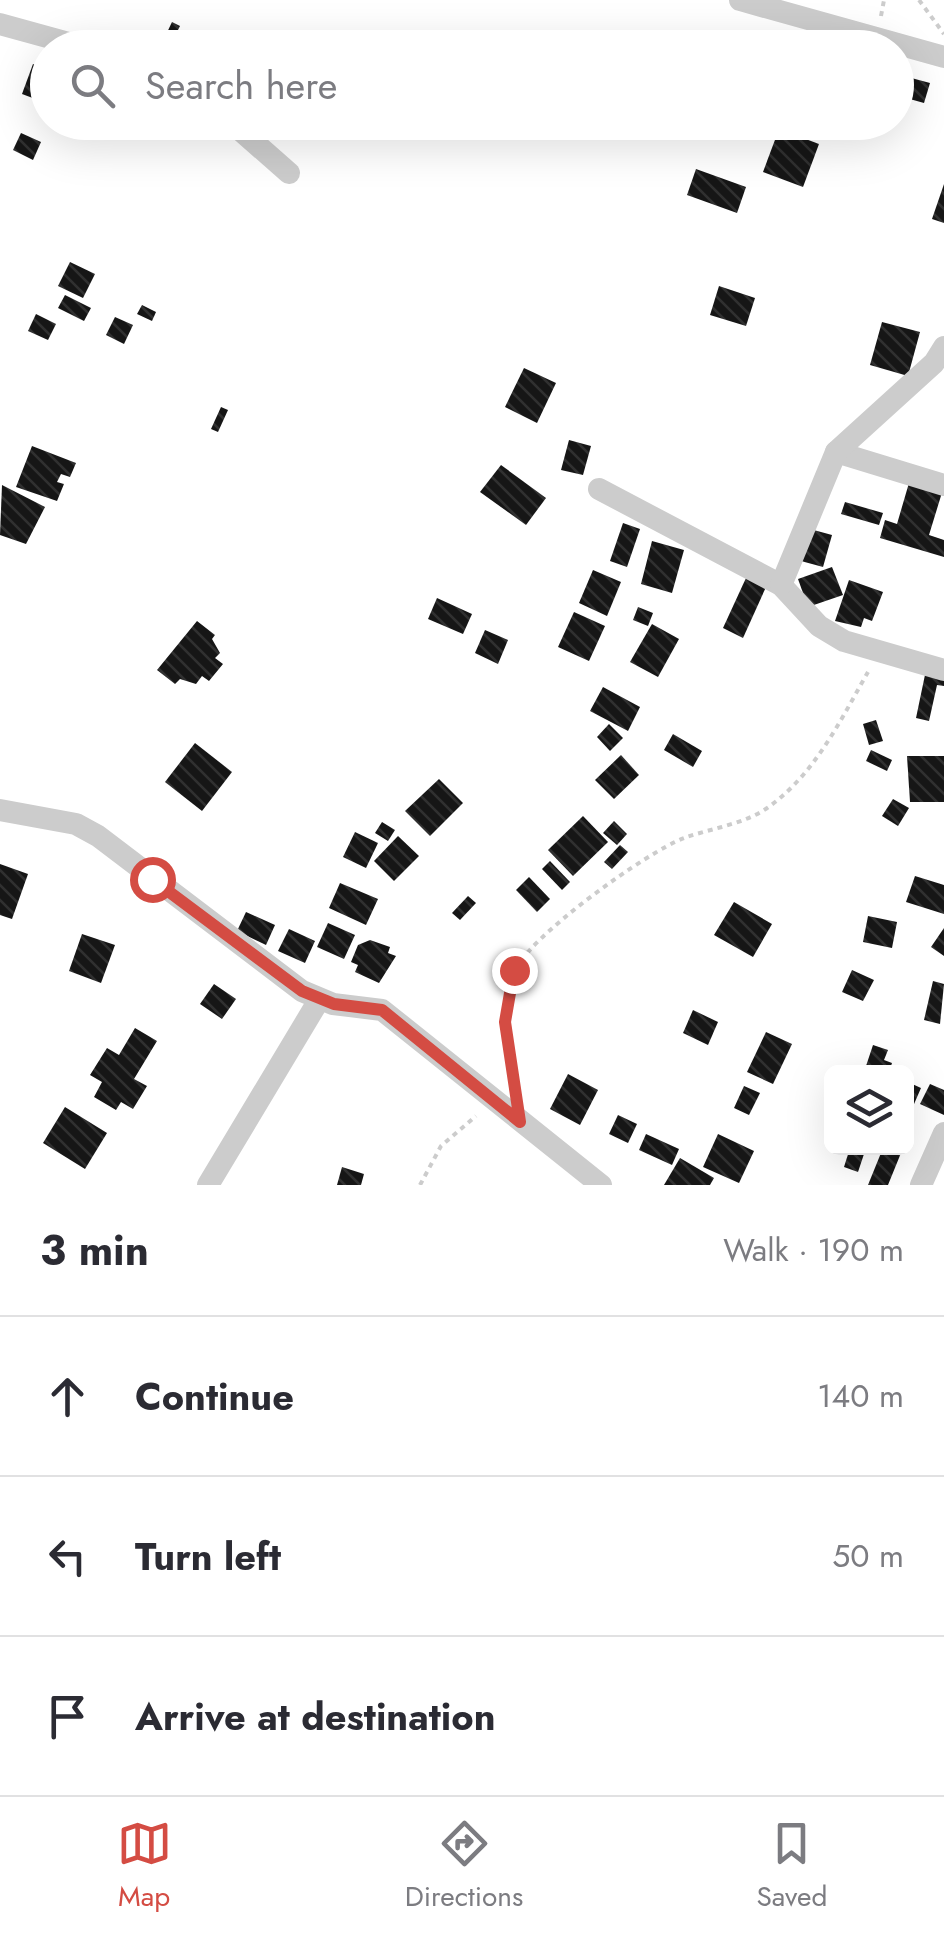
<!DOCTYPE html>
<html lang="en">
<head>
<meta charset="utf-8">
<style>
	:root { --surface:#fff; --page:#f2f2f3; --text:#2b2b33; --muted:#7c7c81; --line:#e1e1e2; --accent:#d44c43 }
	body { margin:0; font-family:Jost,sans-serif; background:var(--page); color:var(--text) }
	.controls { position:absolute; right:30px; bottom:30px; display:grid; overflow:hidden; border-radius:15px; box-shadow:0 10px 40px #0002 }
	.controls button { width:90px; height:90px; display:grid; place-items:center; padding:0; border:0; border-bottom:2px solid var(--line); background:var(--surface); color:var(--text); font:50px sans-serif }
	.stop { position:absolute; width:30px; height:30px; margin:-22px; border:8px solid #d44c43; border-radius:50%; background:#fff }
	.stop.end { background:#d44c43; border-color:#fff; box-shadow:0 2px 10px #0008 }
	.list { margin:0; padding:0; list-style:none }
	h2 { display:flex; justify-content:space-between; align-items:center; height:130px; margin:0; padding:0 40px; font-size:42px }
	h2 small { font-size:32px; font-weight:400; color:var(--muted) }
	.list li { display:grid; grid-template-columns:65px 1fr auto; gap:30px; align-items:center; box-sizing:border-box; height:160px; padding:0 40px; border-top:2px solid var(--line) }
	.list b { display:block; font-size:38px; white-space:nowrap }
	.list em { font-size:32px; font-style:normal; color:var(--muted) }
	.icon { flex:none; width:55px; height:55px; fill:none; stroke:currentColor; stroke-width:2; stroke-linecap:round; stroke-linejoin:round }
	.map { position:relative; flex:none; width:944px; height:1185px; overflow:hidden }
	.search { position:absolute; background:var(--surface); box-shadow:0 10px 40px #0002; left:30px; right:30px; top:30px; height:110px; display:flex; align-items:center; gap:25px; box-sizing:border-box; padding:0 35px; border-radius:55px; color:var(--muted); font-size:38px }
	.sheet { height:610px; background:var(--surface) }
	nav { display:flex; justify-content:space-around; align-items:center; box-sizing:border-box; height:140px; border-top:2px solid var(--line); background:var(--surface); font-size:28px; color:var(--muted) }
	nav a { display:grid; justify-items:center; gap:5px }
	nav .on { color:var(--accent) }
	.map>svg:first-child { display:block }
	.building { fill:url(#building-back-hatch) }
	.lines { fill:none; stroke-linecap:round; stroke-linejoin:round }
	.path { stroke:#ccc; stroke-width:4; stroke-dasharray:5 5; stroke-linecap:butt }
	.street { stroke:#ccc; stroke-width:22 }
	.route { stroke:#d44c43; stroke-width:12 }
</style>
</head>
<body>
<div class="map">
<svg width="944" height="1185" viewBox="0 0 944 1185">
	<defs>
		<pattern id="building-back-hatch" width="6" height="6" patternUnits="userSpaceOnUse" patternTransform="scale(2.5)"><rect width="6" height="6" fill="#161616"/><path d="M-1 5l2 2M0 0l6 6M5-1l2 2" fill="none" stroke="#303030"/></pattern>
	</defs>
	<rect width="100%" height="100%" fill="#fff"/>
	<g class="building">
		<polygon points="172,22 180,26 170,46 162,43"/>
		<polygon points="299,35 325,48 293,48"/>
		<polygon points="33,64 48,69 46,103 22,94"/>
		<polygon points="904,76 930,83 924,103 899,96"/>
		<polygon points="814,122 854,122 849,138 813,127"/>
		<polygon points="779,129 819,144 803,187 763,172"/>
		<polygon points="21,133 41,142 33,160 13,150"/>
		<polygon points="696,169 746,187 737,213 687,195"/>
		<polygon points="944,184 944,223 932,219"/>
		<polygon points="70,262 95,274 83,298 58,286"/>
		<polygon points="719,286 755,298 746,326 710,315"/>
		<polygon points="65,295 91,308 84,321 58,308"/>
		<polygon points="142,305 156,312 152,321 137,314"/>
		<polygon points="36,314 56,324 48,340 28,331"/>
		<polygon points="115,317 133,325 124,344 106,335"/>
		<polygon points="882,322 920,332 908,376 870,365"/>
		<polygon points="524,368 556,383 537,423 505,407"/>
		<polygon points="221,407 228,410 218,432 211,429"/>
		<polygon points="569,440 591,446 583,475 561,470"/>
		<polygon points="32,446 76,463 70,477 61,474 57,482 64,484 57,501 16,487"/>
		<polygon points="501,465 546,498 526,525 480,492"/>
		<polygon points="911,476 944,486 929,535 944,540 944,557 880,538 885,520 897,524"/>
		<polygon points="2,485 45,507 26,544 0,535"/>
		<polygon points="845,502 883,513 879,525 841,514"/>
		<polygon points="623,523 640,529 627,567 610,561"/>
		<polygon points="810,529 832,535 823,567 801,561"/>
		<polygon points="652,541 684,550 672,593 641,584"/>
		<polygon points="832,567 843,595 808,607 798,579"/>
		<polygon points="593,570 621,582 607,616 579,603"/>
		<polygon points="746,578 766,587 743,638 723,628"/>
		<polygon points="849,580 883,592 872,621 864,618 861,627 835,621"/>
		<polygon points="437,598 472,614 463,634 428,619"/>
		<polygon points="638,607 653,613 648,626 633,620"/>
		<polygon points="574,612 605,626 589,661 558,647"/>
		<polygon points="197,621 215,635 212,639 220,653 215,658 223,664 209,681 202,676 196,684 180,679 175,684 157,670"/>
		<polygon points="652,624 679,639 658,677 630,662"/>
		<polygon points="485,630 508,640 498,664 475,653"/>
		<polygon points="926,670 944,674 944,686 937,685 929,721 916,718"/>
		<polygon points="603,687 640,707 628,731 590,711"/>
		<polygon points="876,720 883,741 869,745 863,724"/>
		<polygon points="609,724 623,738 610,751 597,737"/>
		<polygon points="673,734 702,751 693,767 664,750"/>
		<polygon points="195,743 232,772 202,811 165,782"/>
		<polygon points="871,750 892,760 887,771 866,761"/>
		<polygon points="621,755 639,775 614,799 595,780"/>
		<polygon points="907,756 944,756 944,802 910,802"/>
		<polygon points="439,779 463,803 430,836 405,811"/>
		<polygon points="893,799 909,808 898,826 882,816"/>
		<polygon points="583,816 608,842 573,876 548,850"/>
		<polygon points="614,821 627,834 617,845 603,833"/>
		<polygon points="382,822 395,830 388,841 375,833"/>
		<polygon points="355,832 378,843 366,868 343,857"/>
		<polygon points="398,836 419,856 394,881 374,861"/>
		<polygon points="620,845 628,852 612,869 604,862"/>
		<polygon points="550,861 570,882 562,890 542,869"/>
		<polygon points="0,864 28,874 12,919 0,915"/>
		<polygon points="915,876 944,885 944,914 906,902"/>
		<polygon points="529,877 550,899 537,912 516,890"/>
		<polygon points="340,883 378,899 366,925 329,908"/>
		<polygon points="468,896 476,903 460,920 452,913"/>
		<polygon points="734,902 772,924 753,957 714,935"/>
		<polygon points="246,912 275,925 266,945 237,931"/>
		<polygon points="868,916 897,922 892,948 863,942"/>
		<polygon points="328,923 355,935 344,959 317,947"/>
		<polygon points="944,928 944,956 931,947"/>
		<polygon points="289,929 315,941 305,963 278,951"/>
		<polygon points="82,934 115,945 101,983 69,971"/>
		<polygon points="370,940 390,947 388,953 396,956 379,983 355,972 358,965 351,962 358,945"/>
		<polygon points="852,970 874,980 863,1001 842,992"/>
		<polygon points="933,981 944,984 940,1024 924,1020"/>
		<polygon points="214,984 236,999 222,1019 200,1004"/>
		<polygon points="693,1010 718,1022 708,1045 683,1033"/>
		<polygon points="135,1028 157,1041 134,1079 147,1086 133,1109 121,1102 116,1110 94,1097 102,1082 90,1075 107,1048 119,1055"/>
		<polygon points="766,1032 792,1044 773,1084 747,1072"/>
		<polygon points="873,1045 888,1050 884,1060 892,1063 889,1072 864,1072"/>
		<polygon points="906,1073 913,1076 910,1083 921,1088 911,1111 906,1109"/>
		<polygon points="568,1074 598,1090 580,1125 550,1109"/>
		<polygon points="930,1084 944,1090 944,1115 920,1104"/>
		<polygon points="744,1086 760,1093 749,1115 734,1108"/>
		<polygon points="65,1107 107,1133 85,1169 43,1143"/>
		<polygon points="618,1115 637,1124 628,1143 609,1134"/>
		<polygon points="646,1134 679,1149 672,1165 639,1150"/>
		<polygon points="718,1134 754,1151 739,1183 703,1167"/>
		<polygon points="850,1148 866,1148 858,1172 844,1167"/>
		<polygon points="883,1148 903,1148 888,1185 868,1185"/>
		<polygon points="680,1158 714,1178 710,1185 664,1185"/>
		<polygon points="342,1167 364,1174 361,1185 337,1185"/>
	</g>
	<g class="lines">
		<g class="path">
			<polyline points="919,0 944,34"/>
			<polyline points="881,16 884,0"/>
			<path d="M515 1087C510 1049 500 1012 513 974 526 938 647 852 684 838 712 828 746 824 770 806 816 772 840 721 868 672"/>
			<polyline points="420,1185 441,1146 476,1116"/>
		</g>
		<g class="street">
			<polyline points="740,0 944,57"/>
			<polyline points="0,24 87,48"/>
			<polyline points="231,122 289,173"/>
			<polyline points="836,452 944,485"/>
			<polyline points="599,489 781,585 819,626 844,641 944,670"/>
			<polyline points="781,585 836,452 934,363 944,347"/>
			<polyline points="0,810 76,824 98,836 302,991 333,1004 382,1010 601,1185"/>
			<polyline points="208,1185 319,1000"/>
			<polyline points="921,1185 944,1133"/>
		</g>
	</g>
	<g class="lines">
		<polyline class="route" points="152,879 302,991 334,1004 382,1010 520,1122 505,1022 514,970"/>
	</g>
</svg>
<div class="controls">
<button><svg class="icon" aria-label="layers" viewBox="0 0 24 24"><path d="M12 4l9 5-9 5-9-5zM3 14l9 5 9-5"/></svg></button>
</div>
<div class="stop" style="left:152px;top:879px"></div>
<div class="stop end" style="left:514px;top:970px"></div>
<div class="search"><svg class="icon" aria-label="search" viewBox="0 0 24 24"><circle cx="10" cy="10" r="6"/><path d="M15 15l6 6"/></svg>Search here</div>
</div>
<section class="sheet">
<h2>3 min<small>Walk · 190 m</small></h2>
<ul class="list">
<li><svg class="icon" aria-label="ahead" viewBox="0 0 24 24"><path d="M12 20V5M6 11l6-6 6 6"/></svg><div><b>Continue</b></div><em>140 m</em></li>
<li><svg class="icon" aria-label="left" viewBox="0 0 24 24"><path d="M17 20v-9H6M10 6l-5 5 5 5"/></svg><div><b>Turn left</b></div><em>50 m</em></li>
<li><svg class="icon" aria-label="arrive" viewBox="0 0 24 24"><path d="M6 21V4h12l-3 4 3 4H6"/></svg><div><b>Arrive at destination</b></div></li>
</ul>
</section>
<nav>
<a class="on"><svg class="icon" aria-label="map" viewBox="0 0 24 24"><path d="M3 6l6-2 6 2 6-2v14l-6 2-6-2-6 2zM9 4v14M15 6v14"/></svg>Map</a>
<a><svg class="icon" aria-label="directions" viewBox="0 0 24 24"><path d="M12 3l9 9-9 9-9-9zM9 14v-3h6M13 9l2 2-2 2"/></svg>Directions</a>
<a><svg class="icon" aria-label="saved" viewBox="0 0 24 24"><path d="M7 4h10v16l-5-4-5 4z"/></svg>Saved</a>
</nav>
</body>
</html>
